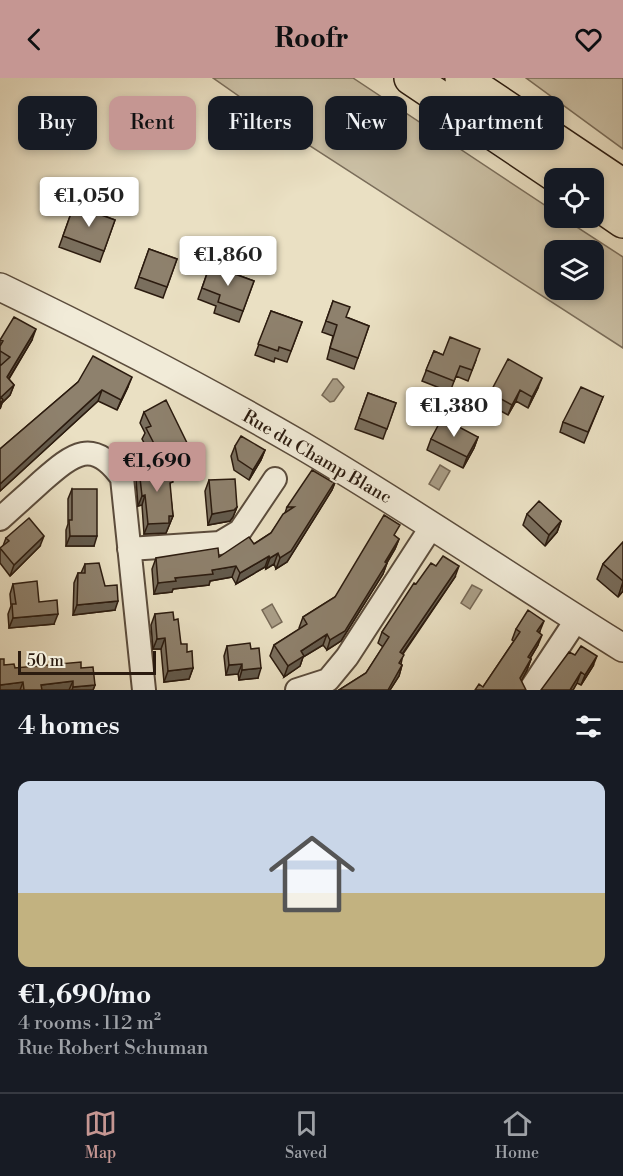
<!DOCTYPE html>
<meta charset="utf-8">
<style>
body{margin:0;font-family:"Libre Bodoni",serif;background:#242831;color:#f1f3f6;height:100vh;display:flex;flex-direction:column;font-size:22px;white-space:nowrap}
*{box-sizing:border-box;margin:0}
p{font-size:20px;color:#9ea1a6}
.icon{flex:none;width:33px;height:33px;fill:none;stroke:currentColor;stroke-width:2;stroke-linecap:round;stroke-linejoin:round}
.map{position:relative;height:612px;overflow:hidden}
.side{display:flex;flex-direction:column;background:#171b24;flex:1}
.side>*{flex:none}
.top-card{position:absolute;left:18px;top:18px;width:588px;height:54px;display:flex;gap:12px}
.controls{position:absolute;left:544px;top:90px;display:grid;gap:12px}
.controls a{display:grid;place-items:center;width:60px;height:60px;border-radius:12px;background:#171b24;box-shadow:0 3px 9px #0003;font-size:30px}
.scale{position:absolute;left:18px;bottom:15px;width:138px;box-sizing:border-box;padding-left:6px;border:3px solid #2b1b0f;border-top:0;font-size:16px;line-height:21px;white-space:nowrap;color:#2b1b0f;-webkit-text-stroke:4px #f1ebd8;paint-order:stroke}
.price{position:absolute;translate:-50% -51px;padding:0 14px;border-radius:6px;background:#fff;color:#222;font-size:20px;line-height:39px;filter:drop-shadow(0 2px 3px #0008)}
.price::after{content:'';position:absolute;left:50%;top:36px;width:18px;height:14px;margin-left:-9px;background:inherit;clip-path:polygon(0 0,100% 0,50% 100%)}
.price.selected{background:#c59692;color:#111}
ul{padding:0;list-style:none}
li{display:grid;align-content:center;gap:12px;height:318px;padding:0 18px}
li span{display:grid;place-items:center;height:186px;border-radius:12px;color:#555}
li>.icon{margin-inline-start:auto}
span .icon{width:108px;height:108px;fill:#fffc;stroke-width:1}
li b{font-size:26px}
h2{display:flex;justify-content:space-between;align-items:center;height:72px;padding:0 18px;font-size:26px}
.pill{padding:0 21px;border-radius:12px;background:#171b24;box-shadow:0 3px 9px #0003;font-size:21px;line-height:54px}
.pill.selected{background:#c59692;color:#111}
header{display:flex;justify-content:space-between;align-items:center;height:78px;padding:0 18px;background:#c59692;color:#111;font-size:27px;font-weight:700}
.dock{display:flex;justify-content:space-around;align-items:center;height:84px;border-top:2px solid #363941;background:#171b24;font-size:16px;color:#9ea1a6}
.dock a{display:grid;justify-items:center;gap:3px}
.dock .selected{color:#c59692}
.map>svg:first-child{display:block}
.green{fill:#cabfa4;stroke:#7a6d5a;stroke-width:1.5;fill-rule:evenodd}
.water{fill:#a99d86;stroke:#776956;stroke-width:1.5}
.lines{fill:none;stroke-linecap:round;stroke-linejoin:round}
.minor-casing{stroke:#5b4c3c;stroke-width:26}
.tertiary-casing{stroke:#5b4c3c;stroke-width:30}
.trunk-casing{stroke:#2b1b0f;stroke-width:36}
.minor{stroke:#f1ebd8;stroke-width:22}
.tertiary{stroke:#f1ebd8;stroke-width:27}
.trunk{stroke:#eae0c3;stroke-width:33}
.wall{fill:#7a6f5e;stroke:#2b1b0f;stroke-width:1.5}
.shaded-wall{fill:#635a4c;stroke:#2b1b0f;stroke-width:1.5}
.building{fill:#8e816d;stroke:#2b1b0f;stroke-width:1.5}
.labels{text-anchor:middle;dominant-baseline:central;stroke-width:4.5;stroke-linejoin:round;paint-order:stroke}
.street-label{font-size:18px;fill:#2b1b0f;stroke:#f1ebd8}
</style>
<header><svg class="icon" aria-label="back" viewBox="0 0 24 24"><path d="M15 5l-7 7 7 7"/></svg>Roofr<svg class="icon" aria-label="heart" viewBox="0 0 24 24"><path d="M12 20l-8-8c-3-5 5-10 8-4 3-6 11-1 8 4z"/></svg></header>
<div class="map">
<svg width="623" height="612" viewBox="0 0 623 612">
<rect width="100%" height="100%" fill="#eae0c3"/>
<filter id="stains"><feTurbulence type="fractalNoise" baseFrequency=".00333" numOctaves="4"/><feColorMatrix values="0 0 0 0 .2 0 0 0 0 .09 0 0 0 0 .02 0 0 0 .5 -.17"/></filter>
<radialGradient id="worn" r=".72"><stop offset=".6" stop-color="#630" stop-opacity="0"/><stop offset="1" stop-color="#630" stop-opacity=".3"/></radialGradient>
<path class="green" d="M213,0H353L555,134V140H563L623,179V270L310,68ZM594,172V212H555V172Z
M526,0H623V71Z"/>
<path class="water" d="M333,301H337L344,309L334,323L330,324L322,317Z
M440,387L450,393L439,412L429,406Z
M472,507L482,512L470,531L461,525Z
M272,526L282,544L272,550L262,532Z"/>
<g class="lines">
<defs>
<path id="minor" d="M0,441C14,428 28,416 42,403C73,376 93,359 122,400L144,612
M129,471L220,465L240,453L275,401
M297,612L328,602L347,579L432,448
M530,612L577,541"/>
<path id="tertiary" d="M0,209C102,258 203,310 301,367C410,431 515,503 623,570"/>
<path id="trunk" d="M411,0L560,100
M462,0L623,108
M594,123L623,143"/>
</defs>
<use href="#minor" class="minor-casing"/>
<use href="#tertiary" class="tertiary-casing"/>
<use href="#trunk" class="trunk-casing"/>
<use href="#minor" class="minor"/>
<use href="#tertiary" class="tertiary"/>
<use href="#trunk" class="trunk"/>
</g>
<path class="wall" d="M74,127L115,142L100,184L59,169Z
M149,171L177,181L163,220L135,210Z
M210,187L254,203L239,244L214,235L216,228L198,221Z
M333,223L346,239L369,248L354,291L327,281L333,258L322,254Z
M271,233L302,244L287,284L275,280L274,284L255,277Z
M0,262H32L9,301L14,307L10,317L2,325L0,331V288L1,287L0,286Z
M434,273L443,277L476,282L468,303L456,298L450,314L422,303Z
M78,304L128,309L117,332L98,323L0,413V371Z
M538,310L528,330L516,323L508,337L486,325L490,315Z
M368,315L396,325L383,361L355,351Z
M603,319L584,365L560,354L563,344Z
M144,334L186,380L170,388V412L173,438L166,455L144,456L142,427L138,428L136,401L139,391L157,389L142,361L145,355L140,345Z
M478,359L474,370L463,390L427,372L431,361Z
M235,368L265,372L261,382L249,402L234,392L231,378Z
M209,402L237,429L233,439L230,443L208,447L205,413Z
M336,402L332,412L287,484L276,491L274,486L266,491L265,489L236,506L232,499L210,503L209,507L173,511L172,514L154,516L152,491L156,480L219,479L254,466L271,455L285,435L287,429Z
M72,411L94,468H66V452L68,446V421Z
M527,436L561,443L557,454L545,468L523,447Z
M395,458L399,461L395,471L387,485L383,496L341,563L327,572L323,567L303,579L300,588L284,599L270,578L274,567L300,551L299,550L303,539L335,519Z
M6,460L40,468L10,498L0,485V471L3,468Z
M623,464V513L618,519L597,501L603,486Z
M85,486L105,508L115,532L73,537L74,505L78,495H81Z
M455,499L403,576L401,586L402,587L399,598L390,612H339L366,595L383,569L378,565L382,554L416,506Z
M13,506L39,524L54,546L9,550L8,536L11,528L10,516Z
M155,536L174,542L181,566L187,574L193,590L189,601L164,604L161,571H153L151,547Z
M516,551L540,553L538,567L530,581H531L527,592L521,602L483,609L514,563L512,562Z
M227,568L251,571L258,600L239,602L238,596L226,597L224,578Z
M4,587L15,590H81L95,607L93,612H0Z
M593,588L581,607L577,605L573,612H541Z"/>
<path class="shaded-wall" d="M36,251L32,262L3,310L7,299Z
M132,299L128,309L117,332L121,322Z
M542,300L538,310L528,330L532,319Z
M14,307L10,317L2,325L0,331L1,319Z
M102,312L98,323L0,413V406Z
M520,312L516,323L508,337L512,327Z
M478,359L474,370L463,390L467,379Z
M189,369L186,380L159,393L163,383Z
M265,372L261,382L249,402L253,392Z
M336,402L332,412L287,484L276,491L280,480Z
M145,417L142,427L138,428L142,418Z
M237,429L233,439L230,443L208,447L212,436Z
M169,438H173L166,455L144,456L148,446Z
M561,443L557,454L545,468L549,457Z
M44,458L40,468L10,498L14,487Z
M70,458H97L94,468H66Z
M399,461L395,471L381,494L385,484Z
M278,475L274,486L266,491L270,480Z
M269,478L265,489L236,506L240,495Z
M387,485L383,496L341,563L327,572L330,562Z
M236,488L232,499L210,503L209,507L173,511L172,514L154,516L158,505L175,500L212,492Z
M459,488L455,499L396,585L400,574Z
M623,504V513L618,519Z
M118,523L115,532L73,537L77,527Z
M58,536L54,546L9,550L13,540Z
M544,543L540,553L533,564L537,553Z
M327,556L323,567L303,579L300,588L284,599L288,588L301,573Z
M542,557L538,567L524,590L528,579Z
M165,560L161,571H153L157,561Z
M597,578L593,588L581,607L585,597Z
M531,581L527,592L517,611L520,600Z
M242,586L238,596L226,597L229,587Z
M402,587L399,598L390,612H387Z
M193,590L189,601L164,604L168,593Z
M261,590L258,600L239,602L242,592Z
M581,594L577,605L573,612H570Z
M73,603L69,612H39L41,607Z
M23,604L20,612H0V607Z
M95,607L93,612H72L73,609Z"/>
<path class="building" d="M74,127L115,142L104,173L63,158Z
M149,171L177,181L167,209L139,199Z
M210,187L254,203L243,233L218,224L220,217L202,210Z
M333,223L350,229L346,239L369,248L358,280L330,270L337,247L326,243Z
M271,233L302,244L291,273L279,269L278,273L258,266Z
M14,239L36,251L7,299L14,307L1,319L3,322L0,325V288L10,279L0,273V268L3,263L0,262Z
M450,259L480,271L472,292L460,288L454,303L426,292L434,273L443,277Z
M93,278L132,299L121,322L102,312L0,406V371L78,304Z
M508,281L542,300L532,319L520,312L512,327L490,315Z
M581,309L603,319L588,354L563,344Z
M368,315L396,325L387,351L359,340Z
M166,322L189,369L163,383L146,350L151,348L144,334Z
M442,340L478,359L467,379L431,361Z
M241,358L265,372L253,392L238,382L235,368Z
M171,388L173,404L170,405L173,438H169V445L148,446L145,417L142,418L139,391Z
M312,392L332,404L336,402L291,473L280,480L278,475L270,480L269,478L240,495L236,488L212,492L213,496L175,500L176,503L158,505L156,480L218,470L219,479L249,459L254,466L271,455L283,436L294,429H287Z
M235,401L237,429L234,432L212,436L209,402Z
M72,411H97V458H70L69,442H72Z
M539,423L561,443L549,457L527,436Z
M384,437L400,447L394,457L399,461L385,484L387,485L345,553L330,562L327,556L301,573L304,578L288,588L274,567L307,546L303,539L335,519Z
M29,440L44,458L14,487L0,470L9,463L6,460Z
M623,464V503L603,486Z
M443,478L459,488L400,574L404,577L399,585L402,587L388,612H339L366,595L389,559L382,554L414,505L416,506L431,485L436,488Z
M99,485L105,508L117,507L118,523L77,527L78,495H85V486Z
M37,503L39,524L57,522L58,536L13,540L12,526H16L13,506Z
M528,532L544,543L537,553L542,557L528,579L531,581L520,600L526,612H475L479,606L483,609L520,554L516,551Z
M173,534L174,542L178,541L181,566H187V574L192,573L193,590L168,593L165,560L157,561L155,536Z
M250,565L251,571L259,570L261,590L242,592V586L229,587L227,568Z
M581,568L597,578L585,597L581,594L570,612H541L569,574L575,577Z
M0,581H4V587L14,586L15,590L81,584V590L93,589L95,607L73,609V603L41,607L42,612H24L23,604L0,607Z"/>
<g class="labels">
<g class="street-label">
<text transform="translate(317 379) rotate(30)">Rue du Champ Blanc</text>
</g>
</g>
<rect width="100%" height="100%" filter="url(#stains)"/>
<rect width="100%" height="100%" fill="url(#worn)"/>
</svg>
<div class="controls">
<a><svg class="icon" aria-label="locate" viewBox="0 0 24 24"><circle cx="12" cy="12" r="6"/><path d="M12 2v4M12 18v4M2 12h4M18 12h4"/></svg></a>
<a><svg class="icon" aria-label="layers" viewBox="0 0 24 24"><path d="M12 4l9 5-9 5-9-5zM3 14l9 5 9-5"/></svg></a>
</div>
<div class="scale">50 m</div>
<b class="price" style="left:89px;top:150px">€1,050</b>
<b class="price" style="left:228px;top:209px">€1,860</b>
<b class="price" style="left:454px;top:360px">€1,380</b>
<b class="price selected" style="left:157px;top:415px">€1,690</b>
<div class="top-card">
<a class="pill">Buy</a>
<a class="pill selected">Rent</a>
<a class="pill">Filters</a>
<a class="pill">New</a>
<a class="pill">Apartment</a>
</div>
</div>
<section class="side">
<h2>4 homes<svg class="icon" aria-label="filters" viewBox="0 0 24 24"><path d="M4 7h16M4 17h16"/><circle cx="9" cy="7" r="2"/><circle cx="15" cy="17" r="2"/></svg></h2>
<ul>
<li><span style="background:linear-gradient(#c9d6e8 60%,#c2b280 0)"><svg class="icon" aria-label="home" viewBox="0 0 24 24"><path d="M3 11l9-7 9 7M6 9v11h12V9"/></svg></span><div><b>€1,690/mo</b><p>4 rooms · 112 m²</p><p>Rue Robert Schuman</p></div></li>
</ul>
</section>
<nav class="dock">
<a class="selected"><svg class="icon" aria-label="map" viewBox="0 0 24 24"><path d="M3 6l6-2 6 2 6-2v14l-6 2-6-2-6 2zM9 4v14M15 6v14"/></svg>Map</a>
<a><svg class="icon" aria-label="saved" viewBox="0 0 24 24"><path d="M7 4h10v16l-5-4-5 4z"/></svg>Saved</a>
<a><svg class="icon" aria-label="home" viewBox="0 0 24 24"><path d="M3 11l9-7 9 7M6 9v11h12V9"/></svg>Home</a>
</nav>
